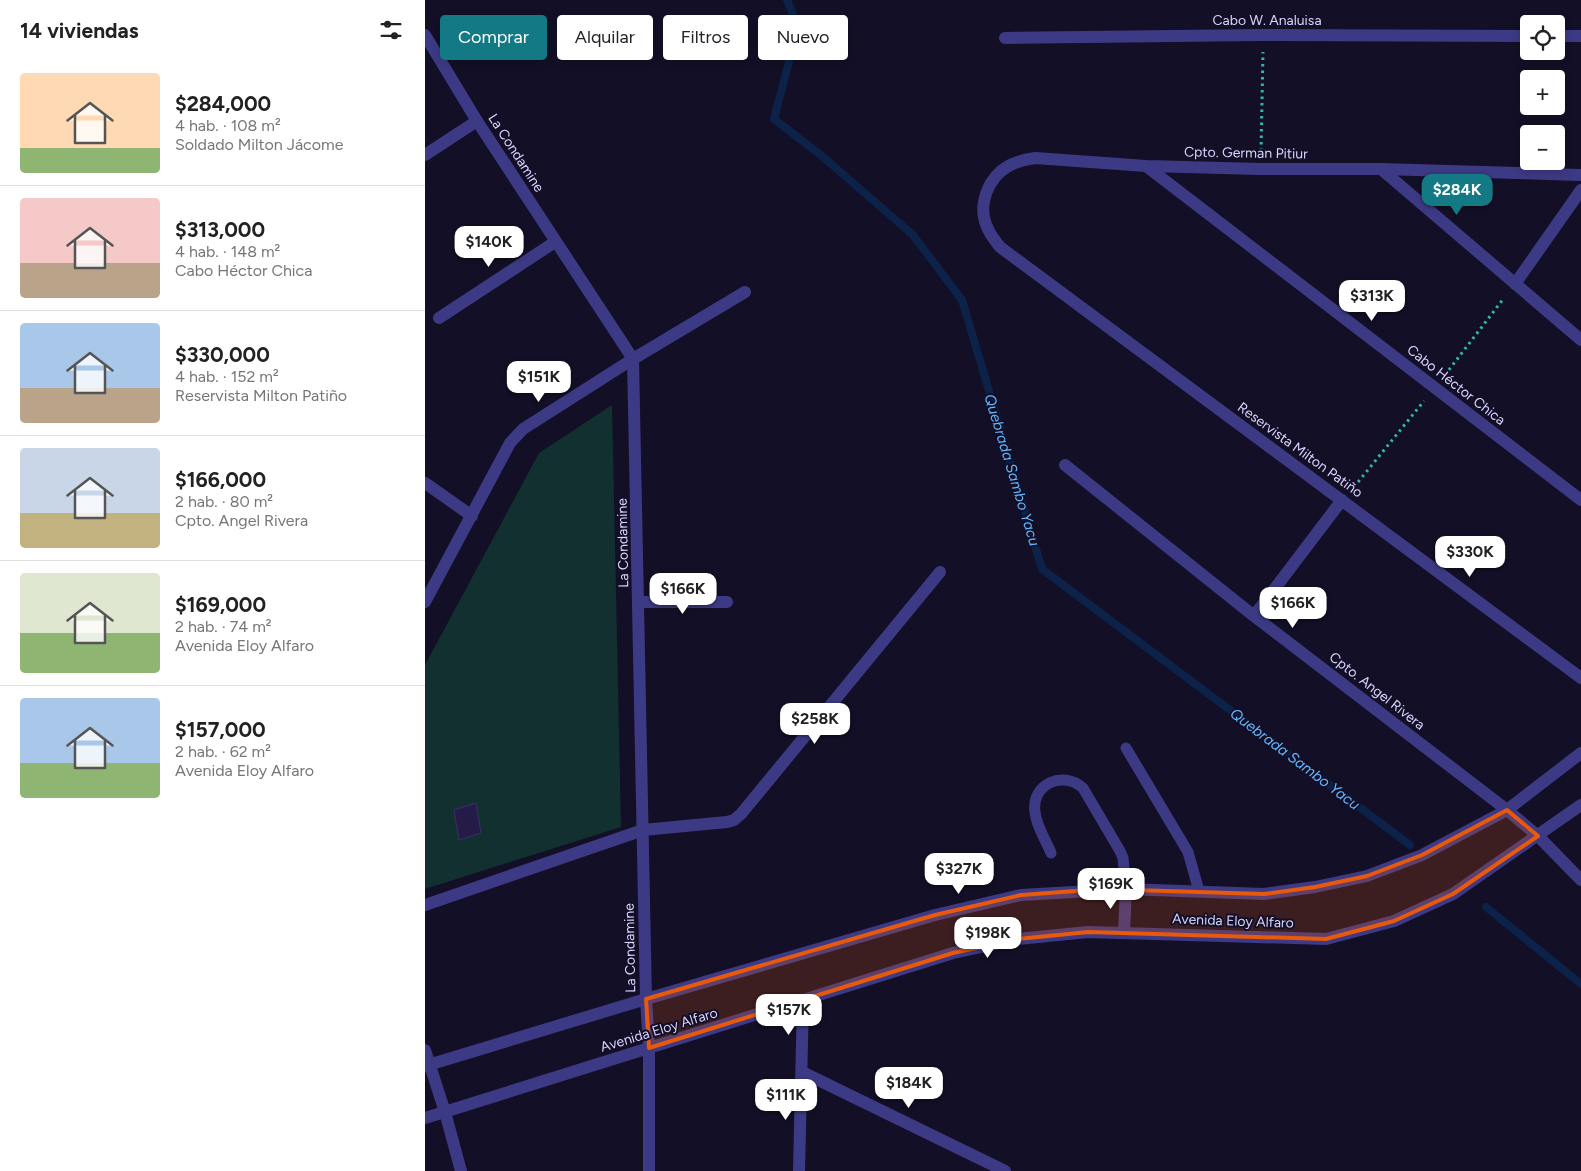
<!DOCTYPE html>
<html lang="es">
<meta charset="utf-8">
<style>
body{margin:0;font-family:Figtree,sans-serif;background:#f6f6f6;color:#222;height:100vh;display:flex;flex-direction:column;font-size:19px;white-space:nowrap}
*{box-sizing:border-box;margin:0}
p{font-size:16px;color:#767676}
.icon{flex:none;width:28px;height:28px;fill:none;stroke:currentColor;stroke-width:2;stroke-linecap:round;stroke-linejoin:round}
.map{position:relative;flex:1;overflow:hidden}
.sheet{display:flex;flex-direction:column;background:#fff;width:425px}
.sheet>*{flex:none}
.guide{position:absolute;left:15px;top:15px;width:475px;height:45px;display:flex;gap:10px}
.fabs{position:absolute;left:1095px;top:15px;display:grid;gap:10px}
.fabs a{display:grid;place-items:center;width:45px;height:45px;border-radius:5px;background:#fff;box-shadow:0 2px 8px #0003;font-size:25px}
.price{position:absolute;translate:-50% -42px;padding:0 11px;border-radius:10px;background:#fff;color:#222;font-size:16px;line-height:32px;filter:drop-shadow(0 1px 2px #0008)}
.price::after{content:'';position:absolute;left:50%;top:30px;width:15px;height:11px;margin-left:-8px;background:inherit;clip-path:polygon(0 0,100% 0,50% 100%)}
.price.selected{background:#137a85;color:#fff}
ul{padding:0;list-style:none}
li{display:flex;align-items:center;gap:15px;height:125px;padding:0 20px}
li+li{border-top:1px solid #e0e0e0}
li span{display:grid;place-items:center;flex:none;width:140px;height:100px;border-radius:5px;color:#555}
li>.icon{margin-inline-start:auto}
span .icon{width:60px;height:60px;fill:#fffc;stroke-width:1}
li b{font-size:21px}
h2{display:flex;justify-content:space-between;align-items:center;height:60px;padding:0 20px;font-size:21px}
.tag{padding:0 18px;border-radius:5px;background:#fff;box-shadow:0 2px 8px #0003;font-size:18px;line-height:45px}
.tag.selected{background:#137a85;color:#fff}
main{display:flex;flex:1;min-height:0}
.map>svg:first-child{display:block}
.green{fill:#12302f}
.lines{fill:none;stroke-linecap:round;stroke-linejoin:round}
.stream{stroke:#0c2248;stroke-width:8}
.building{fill:#241b47;stroke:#3b2d73}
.path{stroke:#2fb8b0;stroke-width:3;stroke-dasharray:2.5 4;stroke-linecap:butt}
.service{stroke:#3d3a85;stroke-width:11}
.minor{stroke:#3d3a85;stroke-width:12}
.tertiary{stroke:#3d3a85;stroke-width:12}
.marked{fill:#e8590c;fill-opacity:0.2;stroke:#e8590c;stroke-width:4;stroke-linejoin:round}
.labels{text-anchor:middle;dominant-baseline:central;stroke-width:4;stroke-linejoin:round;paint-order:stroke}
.street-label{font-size:14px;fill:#d9d4ff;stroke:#130f26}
.water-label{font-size:15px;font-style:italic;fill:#62b6ff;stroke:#130f26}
</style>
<main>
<section class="sheet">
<h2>14 viviendas<svg class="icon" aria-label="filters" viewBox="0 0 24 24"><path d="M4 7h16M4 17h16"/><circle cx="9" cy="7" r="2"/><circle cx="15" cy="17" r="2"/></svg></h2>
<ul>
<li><span style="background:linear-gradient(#ffd9b3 75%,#8fb573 0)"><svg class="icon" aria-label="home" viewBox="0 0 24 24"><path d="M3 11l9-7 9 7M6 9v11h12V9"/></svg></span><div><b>$284,000</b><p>4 hab. · 108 m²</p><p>Soldado Milton Jácome</p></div></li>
<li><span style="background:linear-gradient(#f6c9c9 65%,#b9a48a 0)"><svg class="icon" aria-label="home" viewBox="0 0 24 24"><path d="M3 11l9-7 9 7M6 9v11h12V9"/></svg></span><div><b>$313,000</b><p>4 hab. · 148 m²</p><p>Cabo Héctor Chica</p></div></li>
<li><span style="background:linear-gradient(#a9c7e8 65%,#b9a48a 0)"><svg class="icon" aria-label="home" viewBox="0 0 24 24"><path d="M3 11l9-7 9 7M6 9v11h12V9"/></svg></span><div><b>$330,000</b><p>4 hab. · 152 m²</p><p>Reservista Milton Patiño</p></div></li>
<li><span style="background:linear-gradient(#c9d6e8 65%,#c2b280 0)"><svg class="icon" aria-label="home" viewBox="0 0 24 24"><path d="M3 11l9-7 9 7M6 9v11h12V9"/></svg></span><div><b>$166,000</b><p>2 hab. · 80 m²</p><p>Cpto. Angel Rivera</p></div></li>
<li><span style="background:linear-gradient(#dfe7d0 60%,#8fb573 0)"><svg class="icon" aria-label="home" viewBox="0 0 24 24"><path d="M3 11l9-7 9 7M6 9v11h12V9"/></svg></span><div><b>$169,000</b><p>2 hab. · 74 m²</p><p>Avenida Eloy Alfaro</p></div></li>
<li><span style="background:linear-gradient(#a9c7e8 65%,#8fb573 0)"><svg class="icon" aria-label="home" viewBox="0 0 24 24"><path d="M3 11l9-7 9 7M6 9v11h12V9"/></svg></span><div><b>$157,000</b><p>2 hab. · 62 m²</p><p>Avenida Eloy Alfaro</p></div></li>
</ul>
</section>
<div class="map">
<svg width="1156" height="1171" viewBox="0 0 1156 1171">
<rect width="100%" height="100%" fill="#130f26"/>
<path class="green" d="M187,405L196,827L0,889V665L114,453Z"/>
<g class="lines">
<path class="stream" d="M362,0L373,27L349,119L397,156L488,235L537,300L617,569L985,845
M1061,907L1156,984"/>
</g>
<path class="building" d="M51,803L56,833L34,840L29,810Z"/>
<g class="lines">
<path class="path" d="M836,151L838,52
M1020,375L1079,298
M929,487L999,401"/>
<path class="service" d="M701,748L763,852L774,891
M626,853C621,840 611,826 610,812C606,784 638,770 658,788L695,851L698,858L701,889"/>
<path class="minor" d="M1131,36H1156
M580,38L838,35L1104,36
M0,155L52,121
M721,166L1156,500
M956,169L1156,340
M1156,175L956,169H836L721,166L610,158C588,161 571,169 562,191C559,199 557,208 559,217C561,229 568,238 575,247L1156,678
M1090,284L1156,190
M14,318L130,242
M640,465L829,616L1082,810L1113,836L1156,880
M0,483L47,516
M0,602L85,443L98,429L208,359L320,292
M214,602H302
M829,616L917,500
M0,905L218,830L302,822L309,820L316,814L515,572
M699,933L701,889
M0,1050L20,1112L36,1171
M377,1072L580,1171
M374,1171L378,1000"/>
<path class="tertiary" d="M0,35L52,121L208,359L221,999L224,1048V1171
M0,1066L221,999L510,915L596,895L701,889L839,894L890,887L942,876L997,855L1082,810L1156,753
M0,1118L528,953L593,939L663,932L901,939L969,921L1028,894L1156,805"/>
</g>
<path class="marked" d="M1082,810L1113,836L1028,894L969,921L901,939L663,932L593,939L528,953L224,1048L221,999L510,915L596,895L677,889L839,894L890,887L942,876L997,855Z"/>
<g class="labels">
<g class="street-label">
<text x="842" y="20">Cabo W. Analuisa</text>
<text transform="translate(91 153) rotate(57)">La Condamine</text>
<text transform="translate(821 153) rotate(1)">Cpto. German Pitiur</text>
<text transform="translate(1031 385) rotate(38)">Cabo Héctor Chica</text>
<text transform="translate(875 450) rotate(36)">Reservista Milton Patiño</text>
<text transform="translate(198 543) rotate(-91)">La Condamine</text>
<text transform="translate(952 691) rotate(38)">Cpto. Angel Rivera</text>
<text transform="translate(808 921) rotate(2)">Avenida Eloy Alfaro</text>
<text transform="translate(205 948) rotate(-91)">La Condamine</text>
<text transform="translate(234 1030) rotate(-17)">Avenida Eloy Alfaro</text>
</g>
<g class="water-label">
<text transform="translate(587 470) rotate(73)">Quebrada Sambo Yacu</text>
<text transform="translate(870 759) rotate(37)">Quebrada Sambo Yacu</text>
</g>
</g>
</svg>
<div class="fabs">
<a><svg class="icon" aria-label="locate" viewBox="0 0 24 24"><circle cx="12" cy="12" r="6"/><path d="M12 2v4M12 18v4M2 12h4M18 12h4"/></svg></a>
<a>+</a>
<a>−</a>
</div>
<b class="price selected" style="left:1032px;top:216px">$284K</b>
<b class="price" style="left:64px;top:268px">$140K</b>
<b class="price" style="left:947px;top:322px">$313K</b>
<b class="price" style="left:114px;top:403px">$151K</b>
<b class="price" style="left:1045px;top:578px">$330K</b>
<b class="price" style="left:258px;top:615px">$166K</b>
<b class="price" style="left:868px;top:629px">$166K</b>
<b class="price" style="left:390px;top:745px">$258K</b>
<b class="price" style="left:534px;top:895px">$327K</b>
<b class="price" style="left:686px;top:910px">$169K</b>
<b class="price" style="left:563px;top:959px">$198K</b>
<b class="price" style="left:364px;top:1036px">$157K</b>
<b class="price" style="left:484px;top:1109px">$184K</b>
<b class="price" style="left:361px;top:1121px">$111K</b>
<div class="guide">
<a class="tag selected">Comprar</a>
<a class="tag">Alquilar</a>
<a class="tag">Filtros</a>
<a class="tag">Nuevo</a>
</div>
</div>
</main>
